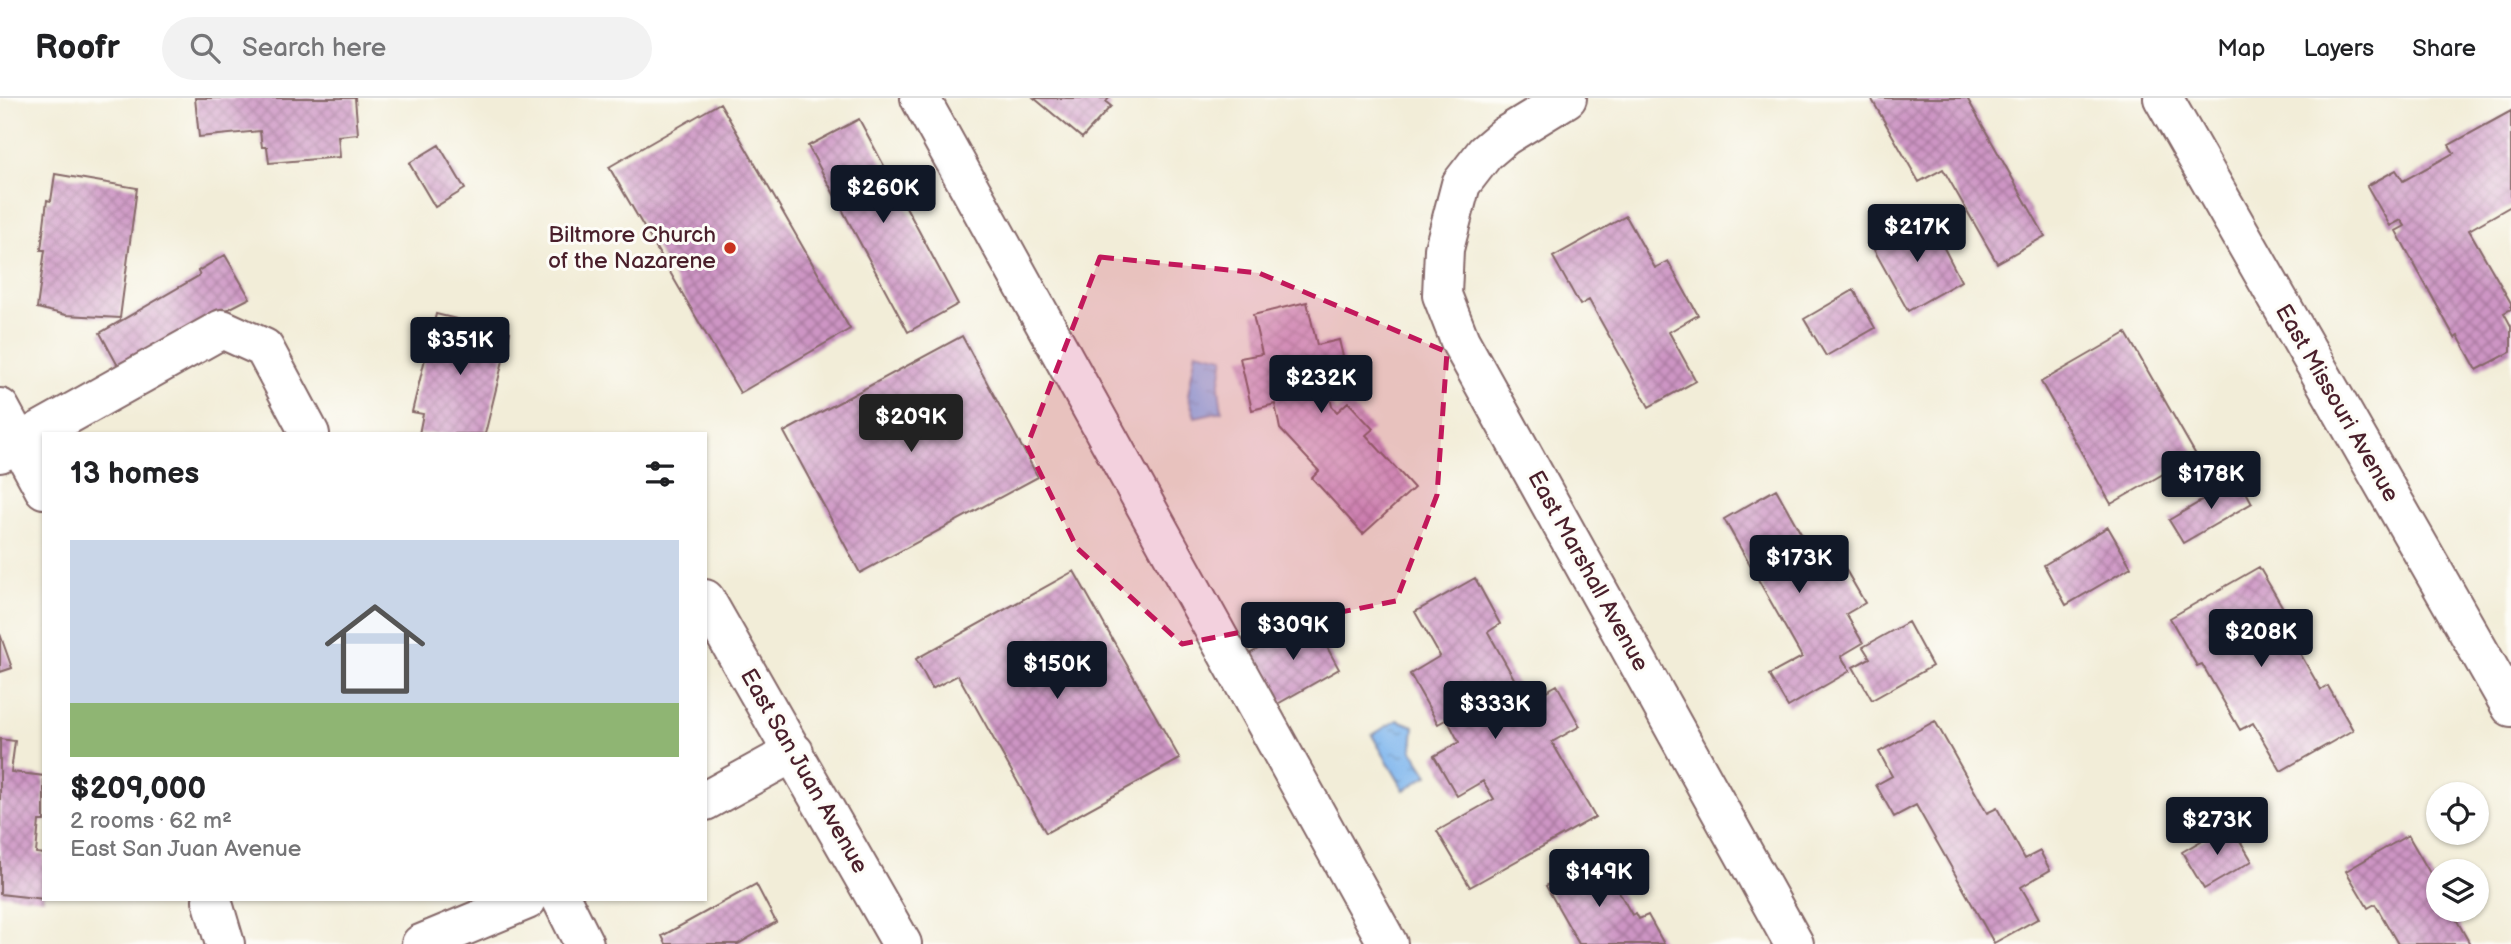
<!DOCTYPE html>
<meta charset="utf-8">
<style>
body{margin:0;font-family:"Balsamiq Sans",sans-serif;background:#f2f2f2;color:#202124;height:100vh;display:flex;flex-direction:column;font-size:26px;white-space:nowrap}
*{box-sizing:border-box;margin:0}
p{font-size:23px;color:#757577}
.icon{flex:none;width:38px;height:38px;fill:none;stroke:currentColor;stroke-width:2;stroke-linecap:round;stroke-linejoin:round}
.map{position:relative;flex:1;overflow:hidden}
.sheet{position:absolute;left:42px;top:334px;width:665px;height:469px;display:flex;flex-direction:column;background:#fff;border-radius:0px;box-shadow:0 2px 5px #0004}
.sheet>*{flex:none}
.fabs{position:absolute;left:2426px;top:684px;display:grid;gap:14px}
.fabs a{display:grid;place-items:center;width:63px;height:63px;border-radius:50%;background:#fff;box-shadow:0 2px 5px #0004;font-size:35px}
.price{position:absolute;translate:-50% -60px;padding:0 16px;border-radius:7px;background:#111827;color:#fff;font-size:23px;line-height:46px;filter:drop-shadow(0 2px 4px #0008)}
.price::after{content:'';position:absolute;left:50%;top:42px;width:21px;height:16px;margin-left:-10px;background:inherit;clip-path:polygon(0 0,100% 0,50% 100%)}
.price.on{background:#222;color:#fff}
ul{padding:0;list-style:none}
li{display:grid;align-content:center;gap:14px;height:371px;padding:0 28px}
li+li{border-top:2px solid #e0e0e0}
li span{display:grid;place-items:center;height:217px;border-radius:0px;color:#555}
li>.icon{margin-inline-start:auto}
span .icon{width:126px;height:126px;fill:#fffc;stroke-width:1}
li b{font-size:30px}
h2{display:flex;justify-content:space-between;align-items:center;height:84px;padding:0 28px;font-size:30px}
header{display:flex;align-items:center;gap:42px;box-sizing:border-box;height:98px;padding:0 35px;background:#fff;border-bottom:2px solid #e0e0e0}
header strong{font-size:33px}
nav{display:flex;gap:38px;margin-inline-start:auto;font-size:24px}
.search{width:490px;height:63px;background:#f2f2f2;display:flex;align-items:center;gap:18px;box-sizing:border-box;padding:0 24px;border-radius:38px;color:#757577;font-size:26px}
.map>svg:first-child{display:block}
.water{fill:url(#water-ripples);stroke:#646a8c;stroke-width:2}
.building{fill:url(#building-cross-hatch)}
.lines{fill:none;stroke-linecap:round;stroke-linejoin:round}
.minor-casing{stroke:#856768;stroke-width:42}
.minor{stroke:#fff;stroke-width:38}
.marked{fill:#c2185b;fill-opacity:0.2;stroke:#c2185b;stroke-width:5;stroke-dasharray:14 9;stroke-linejoin:round}
.poi-dot{fill:#c8321e;stroke:#fdfcf7;stroke-width:2.5}
.labels{text-anchor:middle;dominant-baseline:central;stroke-width:6;stroke-linejoin:round;paint-order:stroke}
.poi-label{font-size:23px;fill:#4a1f2b;stroke:#fdfcf7;text-anchor:end}
.street-label{font-size:23px;fill:#4a1f2b;stroke:#fdfcf7}
</style>
<header>
<strong>Roofr</strong>
<div class="search"><svg class="icon" aria-label="search" viewBox="0 0 24 24"><circle cx="10" cy="10" r="6"/><path d="M15 15l6 6"/></svg>Search here</div>
<nav><a>Map</a><a>Layers</a><a>Share</a></nav>
</header>
<div class="map">
<svg width="2511" height="846" viewBox="0 0 2511 846">
<defs>
<pattern id="water-ripples" width="26" height="14" patternUnits="userSpaceOnUse" patternTransform="scale(1.75)"><rect width="26" height="14" fill="#7eb5ed"/><path d="M2 4q2-2 4 0t4 0M15 11q2-2 4 0t4 0" fill="none" stroke="#6993c0"/></pattern>
<pattern id="building-cross-hatch" width="8" height="8" patternUnits="userSpaceOnUse" patternTransform="scale(1.75)"><rect width="8" height="8" fill="#cd95c4"/><path d="M0 0l8 8M0 8l8-8" fill="none" stroke="#a8799f"/></pattern>
</defs>
<rect width="100%" height="100%" fill="#fdfcf7"/>
<filter id="ink" filterUnits="userSpaceOnUse"><feTurbulence type="fractalNoise" baseFrequency=".0143" numOctaves="2"/><feDisplacementMap in="SourceGraphic" scale="14" xChannelSelector="R" yChannelSelector="G"/><feConvolveMatrix kernelMatrix="1 2 1 2 8 2 1 2 1" color-interpolation-filters="sRGB"/></filter>
<filter id="wash" filterUnits="userSpaceOnUse"><feTurbulence type="fractalNoise" baseFrequency=".00686" numOctaves="4" result="noise"/><feDisplacementMap in="SourceGraphic" scale="28" xChannelSelector="R" yChannelSelector="G"/><feGaussianBlur stdDeviation="1.57" result="paint"/><feColorMatrix in="noise" values="0 0 0 0 0 0 0 0 0 0 0 0 0 0 0 0 0 1.4 0 .05"/><feComposite in="paint" operator="in"/></filter>
<g filter="url(#wash)">
<rect width="100%" height="100%" fill="#f2edd8"/>
<path class="water" d="M1196,253L1224,259L1219,290L1222,313L1195,319L1188,297Z
M1397,622L1414,628L1412,652L1428,677L1404,692L1372,637Z"/>
<g id="blocks">
<path class="building" d="M195,0H355L358,36L338,38L340,59L269,65L267,49H262L260,33L199,39Z
M1034,0H1109L1106,4L1111,8L1082,40Z
M1871,0H1967L2045,138L1997,165L1943,71L1919,84Z
M720,5L850,231L740,295L609,69Z
M2511,13V108L2469,132L2511,205V211L2504,215L2511,228V254L2477,272L2458,238L2455,240L2396,133L2405,128L2401,122L2390,128L2367,88L2396,72L2403,83L2454,55L2449,47Z
M859,21L958,206L908,234L808,48Z
M439,47L465,91L435,109L409,65Z
M55,76L137,90L120,220L66,217L37,210L45,152H41L47,102L51,103Z
M1626,118L1655,170L1668,163L1698,217L1669,234L1696,283L1649,309L1589,202L1580,207L1553,159Z
M1928,119L1961,183L1908,213L1873,150Z
M225,157L250,200L118,268L100,235L200,177L198,173Z
M1854,192L1875,230L1826,258L1804,221Z
M1307,204L1317,247L1339,242L1347,275L1325,280L1332,308L1337,314L1348,304L1373,331L1366,337L1414,390L1363,436L1312,380L1319,373L1280,331L1275,306L1252,312L1240,260L1262,256L1253,217Z
M436,216L510,234L485,336H419L423,316L412,314Z
M2126,235L2196,357L2111,406L2041,284Z
M962,238L1038,379L860,475L784,334Z
M2239,381L2252,405L2183,445L2169,422Z
M1776,391L1818,466L1836,455L1865,505L1846,516L1863,545L1841,558L1850,573L1788,609L1769,577L1802,559L1724,421Z
M2108,429L2131,469L2066,507L2044,467Z
M2259,469L2296,532L2289,536L2321,592L2328,588L2353,632L2281,673L2253,625L2240,632L2202,566L2197,568L2170,520Z
M1074,473L1180,661L1046,735L958,577L932,591L916,561Z
M1475,480L1500,526L1488,534L1527,604L1557,587L1580,628L1552,644L1595,719L1470,789L1437,733L1494,701L1483,683L1457,698L1434,658L1459,644L1447,621L1438,626L1410,576L1440,558L1415,514Z
M1311,520L1339,571L1274,608L1246,558Z
M1908,524L1932,568L1872,602L1853,569L1870,560L1863,549Z
M0,536L12,570L0,574Z
M1935,623L1987,715L1997,710L2025,761L2040,753L2050,772L2021,789L2039,820L1994,845L1916,707L1894,719L1876,687L1892,678L1879,654Z
M0,641L15,643L11,674L44,678V723H39L36,755L44,756V801L0,796Z
M2230,726L2252,763L2204,791L2182,754Z
M2408,737L2438,789V812H2451L2470,846H2398L2375,806L2368,810L2346,773Z
M1599,758L1632,817L1636,815L1639,821L1648,817L1664,846H1579L1546,788Z
M756,786L776,824L738,846H666L662,838Z"/>
</g>
</g>
<g filter="url(#ink)">
<use href="#blocks" fill-opacity="0" stroke="#856768" stroke-width="2"/>
<g class="lines">
<defs>
<path id="minor" d="M920,0L1388,846
M1567,0L1505,38L1485,55L1461,86L1444,151L1442,197L1460,243L1794,846
M2163,0L2511,609
M0,310L44,391
M0,355L222,231L264,250L310,336
M705,501L902,846
M705,703L794,654
M212,802L225,846
M562,802L584,846
M421,846L527,802"/>
</defs>
<use href="#minor" class="minor-casing"/>
<use href="#minor" class="minor"/>
</g>
</g>
<path class="marked" d="M1100,159L1259,175L1447,254L1437,397L1396,503L1182,546L1077,450L1027,348Z"/>
<circle class="poi-dot" cx="730" cy="150" r="7"/>
<g class="labels">
<g class="poi-label">
<text x="716" y="137">Biltmore Church<tspan x="716" dy="26">of the Nazarene</tspan></text>
</g>
<g class="street-label">
<text transform="translate(2337 305) rotate(60)">East Missouri Avenue</text>
<text transform="translate(1588 473) rotate(61)">East Marshall Avenue</text>
<text transform="translate(804 673) rotate(60)">East San Juan Avenue</text>
</g>
</g>
</svg>
<div class="fabs">
<a><svg class="icon" aria-label="locate" viewBox="0 0 24 24"><circle cx="12" cy="12" r="6"/><path d="M12 2v4M12 18v4M2 12h4M18 12h4"/></svg></a>
<a><svg class="icon" aria-label="layers" viewBox="0 0 24 24"><path d="M12 4l9 5-9 5-9-5zM3 14l9 5 9-5"/></svg></a>
</div>
<b class="price" style="left:883px;top:127px">$260K</b>
<b class="price" style="left:1917px;top:166px">$217K</b>
<b class="price" style="left:460px;top:279px">$351K</b>
<b class="price" style="left:1321px;top:317px">$232K</b>
<b class="price on" style="left:911px;top:356px">$209K</b>
<b class="price" style="left:2211px;top:413px">$178K</b>
<b class="price" style="left:1799px;top:497px">$173K</b>
<b class="price" style="left:1293px;top:564px">$309K</b>
<b class="price" style="left:2261px;top:571px">$208K</b>
<b class="price" style="left:1057px;top:603px">$150K</b>
<b class="price" style="left:1495px;top:643px">$333K</b>
<b class="price" style="left:2217px;top:759px">$273K</b>
<b class="price" style="left:1599px;top:811px">$149K</b>
<section class="sheet">
<h2>13 homes<svg class="icon" aria-label="filters" viewBox="0 0 24 24"><path d="M4 7h16M4 17h16"/><circle cx="9" cy="7" r="2"/><circle cx="15" cy="17" r="2"/></svg></h2>
<ul>
<li><span style="background:linear-gradient(#c9d6e8 75%,#8fb573 0)"><svg class="icon" aria-label="home" viewBox="0 0 24 24"><path d="M3 11l9-7 9 7M6 9v11h12V9"/></svg></span><div><b>$209,000</b><p>2 rooms · 62 m²</p><p>East San Juan Avenue</p></div></li>
</ul>
</section>
</div>
